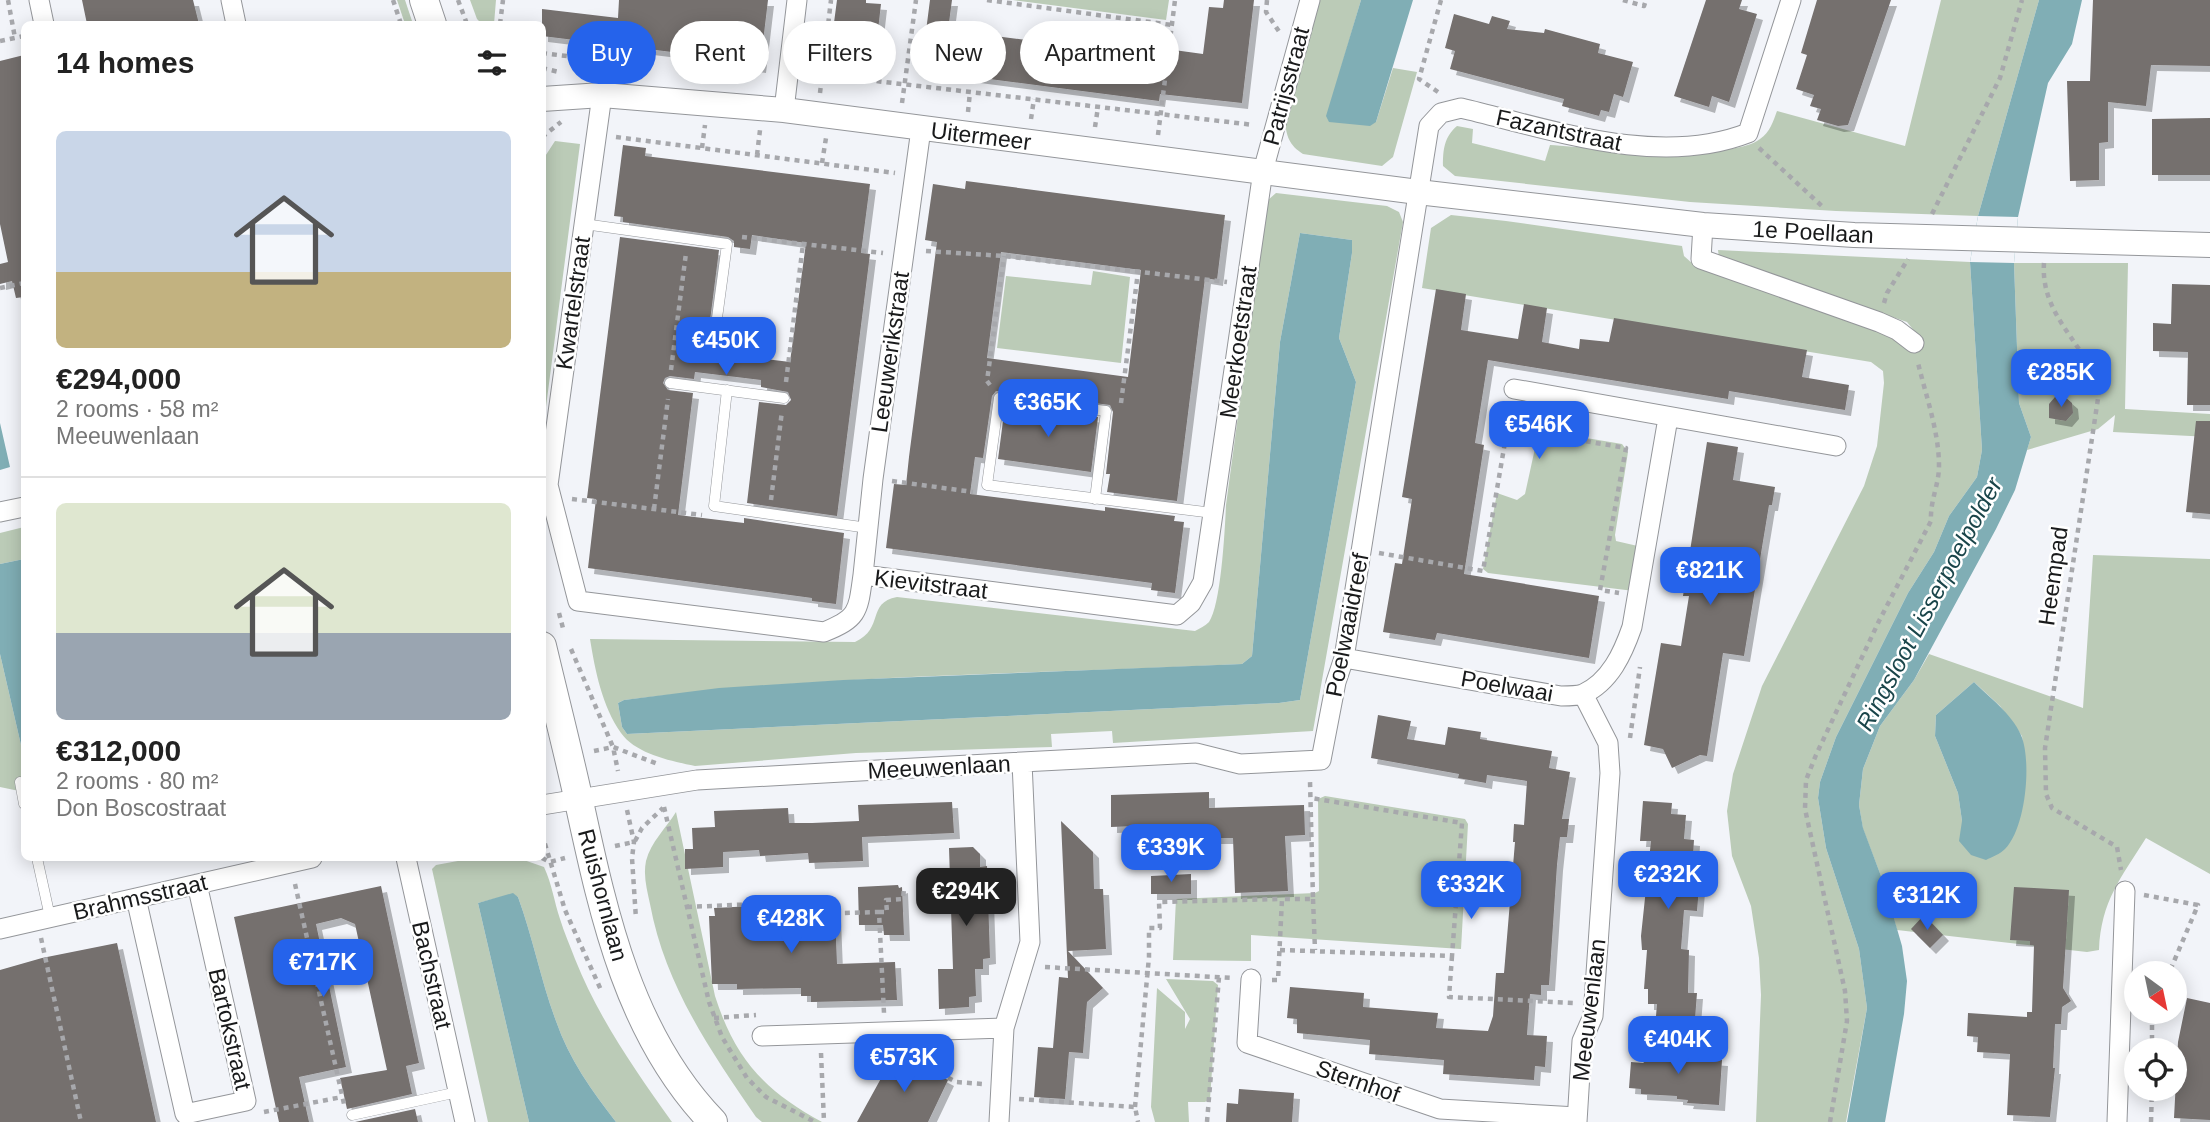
<!DOCTYPE html>
<meta charset="utf-8">
<style>
body{margin:0;font-family:Helvetica,sans-serif;background:#f2f2f2;color:#222;height:100vh;display:flex;flex-direction:column;font-size:26px;white-space:nowrap}
*{box-sizing:border-box;margin:0}
p{font-size:23px;color:#767676}
.icon{flex:none;width:38px;height:38px;fill:none;stroke:currentColor;stroke-width:2;stroke-linecap:round;stroke-linejoin:round}
.map{position:relative;flex:1;overflow:hidden}
.details{position:absolute;left:21px;top:21px;width:525px;height:840px;display:flex;flex-direction:column;background:#fff;border-radius:10px;box-shadow:0 4px 18px #0003}
.details>*{flex:none}
.guide{position:absolute;left:567px;top:21px;width:665px;height:63px;display:flex;gap:14px}
.needle{width:46px;rotate:147deg}
.controls{position:absolute;left:2124px;top:961px;display:grid;gap:14px}
.controls a{display:grid;place-items:center;width:63px;height:63px;border-radius:50%;background:#fff;box-shadow:0 4px 18px #0003;font-size:35px}
.price{position:absolute;translate:-50% -60px;padding:0 16px;border-radius:14px;background:#2563eb;color:#fff;font-size:23px;line-height:46px;filter:drop-shadow(0 2px 4px #0008)}
.price::after{content:'';position:absolute;left:50%;top:42px;width:21px;height:16px;margin-left:-10px;background:inherit;clip-path:polygon(0 0,100% 0,50% 100%)}
.price.selected{background:#222;color:#fff}
ul{padding:0;list-style:none}
li{display:grid;align-content:center;gap:14px;height:371px;padding:0 35px}
li+li{border-top:2px solid #e0e0e0}
li span{display:grid;place-items:center;height:217px;border-radius:10px;color:#555}
li>.icon{margin-inline-start:auto}
span .icon{width:126px;height:126px;fill:#fffc;stroke-width:1}
li b{font-size:30px}
h2{display:flex;justify-content:space-between;align-items:center;height:84px;padding:0 35px;font-size:30px}
.tag{padding:0 24px;border-radius:32px;background:#fff;box-shadow:0 4px 18px #0003;font-size:24px;line-height:63px}
.tag.selected{background:#2563eb;color:#fff}
.map>svg:first-child{display:block}
.green{fill:#bbcbb7;fill-rule:evenodd}
.water{fill:#80aeb5}
.pier{fill:#f2f4f9}
.building{fill:#746f6e;fill-rule:evenodd;filter:url(#shadow)}
.lines{fill:none;stroke-linecap:round;stroke-linejoin:round}
.service-casing{stroke:#94969a;stroke-width:11}
.minor-casing{stroke:#94969a;stroke-width:21}
.tertiary-casing{stroke:#94969a;stroke-width:26}
.secondary-casing{stroke:#94969a;stroke-width:30}
.path{stroke:#a7a8ac;stroke-width:4.5;stroke-dasharray:5 5;stroke-linecap:butt}
.service{stroke:#fff;stroke-width:10}
.minor{stroke:#fff;stroke-width:19}
.tertiary{stroke:#fff;stroke-width:24}
.secondary{stroke:#fff;stroke-width:28}
.labels{text-anchor:middle;dominant-baseline:central;stroke-width:5;stroke-linejoin:round;paint-order:stroke}
.street-label{font-size:23px;fill:#191a1b;stroke:#fff}
.water-label{font-size:24px;font-style:italic;fill:#1a454a;stroke:#fff}
</style>
<div class="map">
<svg width="2210" height="1122" viewBox="0 0 2210 1122">
<defs>
<filter id="shadow"><feDropShadow dx="6" dy="6" stdDeviation="0" flood-color="#0004"/></filter>
</defs>
<rect width="100%" height="100%" fill="#f2f4f9"/>
<path class="green" d="M397,0H405L413,24H405Z
M470,0H496L494,24H482L477,19Z
M1013,0H1169L1166,20Z
M1319,0H1361L1327,116L1376,122L1393,68L1417,72L1393,157L1382,166L1303,154C1289,145 1286,136 1285,119Z
M1941,0H2039L1978,216L1836,211L1690,202L1455,176L1443,166C1443,150 1444,137 1457,126L1473,129L1472,143L1545,161L1550,145C1591,148 1731,162 1760,139C1770,132 1773,122 1777,111L1905,146Z
M555,141L580,144L543,430L542,161Z
M1276,193L1387,206L1399,212L1403,222L1313,731L1113,743L1112,731L1051,734L1052,747L856,753L695,766C671,761 636,754 621,733C602,706 595,670 590,639L855,642C885,628 866,603 897,597L1195,631C1200,628 1205,626 1209,622C1221,605 1225,529 1226,505L1267,201ZM1300,233L1352,240V253L1339,338L1356,382L1300,700L1279,703L627,734L622,727L618,703L624,700C829,674 1036,674 1242,664L1252,656L1280,342Z
M1451,215L1506,221L1682,246L1684,256L1693,264L1919,337L1907,322L1719,258L1718,250L1970,262L1982,450L1977,477L1949,516L1934,552L1908,593L1836,737L1820,782L1818,798L1826,848L1859,949L1867,1008L1846,1122H1756L1761,995L1759,958L1751,906L1732,856L1727,811L1733,774L1762,686L1864,486L1877,446L1884,383L1883,371L1871,362L1422,288L1431,228Z
M2014,263H2128L2125,409L2210,414V437L2113,432L2115,415L2098,429L2027,450L2031,437L2019,403Z
M1093,271L1130,277L1121,363L997,348L1006,276L1091,285Z
M1539,430L1622,444L1628,452L1615,535L1616,541L1642,547L1634,591L1488,573L1483,569L1497,493L1517,500L1525,494Z
M24,527V559L0,564V533Z
M2093,555L2210,559V874L2146,838C2121,878 2101,901 2099,950L2087,952L1897,930L1884,884L1863,829L1859,805L1863,769L1880,726L1914,680L1929,654L2083,708ZM1974,682L2000,706L2022,736L2026,774L1962,821L1958,793L1935,736L1936,715Z
M0,654L24,758V792L0,787Z
M1325,796L1465,819L1468,824L1461,949L1251,935V961L1173,960L1176,899L1315,893L1319,891L1318,799Z
M676,812L715,996C735,1059 765,1091 822,1122H762L756,1117C710,1050 665,985 650,904C647,890 643,876 646,861C651,842 666,828 676,812Z
M474,858H518L544,867C552,884 554,901 560,919C564,932 570,946 575,959C599,1019 635,1070 672,1122H616C592,1091 569,1059 556,1021C541,981 533,938 518,897L513,894L478,903L529,1122H488L432,869L436,865Z
M1166,979L1213,981L1218,985L1210,1099L1205,1102H1188L1189,1122H1155L1151,1107L1157,988L1185,1012V1029L1190,1019Z"/>
<path class="water" d="M1361,0H1413L1376,122L1370,126L1329,122L1326,116Z
M2039,0H2082L2072,44L2048,83L2018,217L2014,263L2019,403L2031,437L2015,490L1996,529L1914,680L1880,726L1863,769L1859,805L1863,828L1884,884L1902,946L1907,981L1904,1014L1885,1122H1847L1867,1008L1859,949L1826,848L1818,798L1820,782L1836,737L1908,593L1934,552L1949,516L1977,477L1982,450L1970,262L1978,216Z
M1300,233L1352,240V253L1339,338L1356,382L1300,700L1279,703L627,734L622,727L618,703L624,700L719,688L843,680L1242,664L1252,656L1280,342Z
M0,423L10,467L0,470Z
M24,559V758L0,654V564Z
M1974,682C1990,698 2011,713 2021,735C2032,761 2026,828 2005,849C2000,854 1992,857 1986,860L1971,855L1959,841L1962,821L1958,793L1935,736L1936,715Z
M513,893L518,897C533,938 541,981 556,1021C569,1059 592,1091 616,1122H529L478,903Z"/>
<path class="pier" d="M1978,216L2018,217L2014,263L1970,262Z"/>
<path class="building" d="M82,0H193L199,24H87Z
M619,0H768L760,67L737,64V60L542,36V9L618,18Z
M837,0H866V3L881,4L875,56L860,54L857,71L828,68Z
M930,0H952L948,30L1151,56L1152,47L1203,54L1209,7L1223,8L1224,0H1254L1242,103L1160,94L1159,101L921,70Z
M1706,0H1742L1739,9L1757,14L1729,102L1712,96L1709,107L1674,96Z
M1817,0H1891L1848,125L1838,126L1817,120L1821,109L1810,106L1814,95L1796,89L1807,55L1801,53Z
M2093,0H2210V66L2151,65L2146,106L2108,102V142L2099,143V180L2070,181L2067,81H2090Z
M1454,14L1489,24L1492,16L1510,21L1507,29L1544,33L1545,29L1600,44L1598,53L1633,62L1623,97L1614,94L1609,112L1601,110L1599,116L1562,106L1564,99L1450,69L1455,51L1445,48Z
M24,55V297L16,298L12,281L0,284V264L8,262L0,224V61Z
M2210,118V175H2152V119Z
M623,145L646,148L645,156L870,184L861,253L870,254L837,516L747,503L759,402L786,405L791,400L788,392L761,387V380L695,372L694,379L670,376L665,378L663,383L668,390L693,393L678,515L744,523V518L844,533L836,604L812,601V598L588,568L596,499L587,498L620,237L719,250L706,352L790,362L806,243L752,235L750,249L734,247V241L728,237L623,222V217L614,216Z
M966,181L1225,215L1217,280L1205,278L1177,501L1107,492L1110,474H1106L1113,412L1110,405L1000,391H996L992,396L983,458L975,457L970,494L1105,511V507L1175,516L1174,521L1184,522L1175,593L1151,590L1152,583L886,548L894,484L906,485L909,457L937,242L925,240L933,184L965,189ZM1001,252L1141,270L1128,377L987,358Z
M2172,284L2210,285V405H2187L2188,352L2153,351V323L2171,324Z
M1436,289L1466,294L1461,330L1518,339L1524,304L1547,308L1542,342L1579,349L1580,339L1609,342L1614,318L1807,350L1802,377L1849,385L1845,410L1729,391L1728,399L1488,360L1475,443L1484,445L1464,574L1599,596L1589,658L1437,633L1435,640L1383,632L1395,563L1402,564L1412,499L1402,497Z
M2055,397H2065L2072,403L2073,413L2066,421L2049,418V404Z
M1005,406L1098,417L1091,472L998,459Z
M2196,421H2210V514L2186,512Z
M1707,442L1738,447L1733,480L1775,487L1772,505H1769L1744,656L1723,653L1707,756L1700,755L1672,768L1663,749L1644,745L1661,643L1681,646L1689,596H1683Z
M1378,715L1411,721L1407,739L1445,745L1448,727L1481,732L1480,739L1552,751L1549,768L1570,772L1562,819H1569L1567,837H1560L1557,865L1549,985H1541V995L1530,994L1527,1035L1547,1036L1545,1067L1535,1066L1534,1080L1443,1074L1444,1060L1369,1054L1370,1040L1297,1033V1019L1287,1018L1290,987L1364,993L1363,1007L1438,1013L1436,1028L1488,1031L1493,1016L1496,973H1504L1515,842H1513L1514,824L1524,825L1527,781L1487,775L1486,783L1458,778L1459,774L1371,758Z
M1209,792V808L1304,805L1305,835L1285,836L1288,891L1235,893L1233,838H1208V833L1184,834V824L1111,827V795Z
M1643,801L1672,803L1671,814L1686,815L1684,839L1694,840L1691,886L1699,887L1697,911L1684,910L1681,949L1689,950L1688,993H1697L1695,1019L1656,1016L1657,1004H1648V989H1644L1647,950H1642L1641,936L1651,841H1640Z
M952,802L954,833L862,837L863,861L809,863L808,853L760,856L759,850L723,852V867L685,869V849H693L692,828L715,827L714,811L788,808L789,823H812L859,821L858,805Z
M1061,821L1093,852L1094,889H1103L1106,949L1068,951L1103,988L1087,1002L1083,1053L1069,1052L1065,1099L1034,1097L1038,1047L1053,1048L1059,977L1068,978Z
M973,847L980,854V867L987,866L990,958L983,959V969H975L976,996L969,997V1007L939,1009L938,969H953L949,848Z
M1191,874V894H1151V876Z
M898,885L899,888L902,887L904,935H884L883,925H859L858,887Z
M381,886L419,1063L406,1066L412,1094L347,1109L340,1078L387,1070L355,924L341,918L316,924L346,1067L299,1077L309,1122H279L234,917Z
M2014,887L2069,890L2063,988L2071,1001L2062,1007L2061,1024H2055L2053,1068H2055L2050,1117L2007,1115L2010,1054L1977,1052L1978,1037L1967,1036L1968,1013L2027,1017V1012H2032L2034,945H2030V941L2010,940Z
M772,905H820V916L835,915L837,964L895,962L897,1000L811,1002V996H801V988L737,989V984H712L709,916H715L714,908Z
M1924,915L1943,935L1930,948L1911,929Z
M117,943L156,1122H0V970L42,958Z
M2187,998L2210,1003V1120L2174,1118L2178,1042Z
M1679,1034L1677,1057L1722,1060L1719,1105L1687,1103L1688,1100L1677,1099V1096L1641,1094V1089L1629,1088L1631,1062L1643,1063Z
M895,1053L948,1080L928,1122H857Z
M1239,1089L1294,1093L1292,1122H1226L1227,1103L1238,1104Z
M415,1109L418,1122H355Z"/>
<g class="lines">
<defs>
<path id="service" d="M584,224L727,244L715,333
M670,383L784,398
M727,390L714,506L868,528
M1095,499L1106,411L999,398L987,485L1213,513
M20,782L24,804
M37,858L50,917
M352,1115L458,1092"/>
<path id="minor" d="M39,0L44,24
M231,0L236,24
M602,95L548,485L578,601L824,632C859,618 858,611 863,575L1177,615L1191,603L1203,582L1263,171L1310,0
M784,110L797,0
M1703,225L1701,259L1879,322L1897,330L1914,343
M1514,389L1836,446
M0,512L24,507
M863,575L873,479L921,129
M1344,658L1561,696C1567,696 1577,696 1583,694C1610,682 1623,653 1632,627L1668,418
M1022,762L1196,753L1240,764L1321,760L1336,682L1344,658L1429,126L1441,113L1461,108C1550,129 1658,168 1748,133L1791,0
M542,805L697,780L1022,762L1030,942L1004,1028L999,1122
M406,858L465,1122
M136,898L185,1114L246,1101L197,884
M0,929L312,858
M1251,979L1247,1043L1440,1109L1577,1117
M762,1036L1004,1028
M1577,1122L1582,1041L1593,1016L1610,773L1608,743L1583,694
M2117,1122L2125,891"/>
<path id="tertiary" d="M542,99L602,95L784,110L1418,192L1703,225L1854,235L2210,245"/>
<path id="secondary" d="M424,0L432,24
M542,646C554,697 567,747 578,797C603,912 628,1034 713,1122"/>
</defs>
<use href="#service" class="service-casing"/>
<use href="#minor" class="minor-casing"/>
<use href="#tertiary" class="tertiary-casing"/>
<use href="#secondary" class="secondary-casing"/>
<path class="path" d="M8,0L15,38
M393,0L401,24
M458,0L467,24
M987,0L1172,25
M1267,0L1266,12L1280,33
M1623,0L1644,6L1646,0
M500,24L503,0
M0,41L24,36
M542,53L606,61L604,73
M542,68L559,72
M807,73L1254,125
M1438,92L1419,79L1441,0
M820,93L831,0
M902,103L916,0
M968,112L970,92
M1031,119L1034,99
M1095,127L1098,107
M1158,135L1175,0
M542,137L561,122
M616,137L895,173
M702,148L705,125
M1759,148L1824,208
M757,155L760,130
M822,163L826,138
M1932,214L2000,78L2022,0
M742,237L883,253
M926,251L1004,256L1227,282
M2044,263C2040,318 2089,345 2099,392L2045,748L2046,794L2052,808L2117,847L2121,870
M0,288L24,283
M1884,303L1887,293L1908,259
M671,370L686,253
M786,382L803,244
M990,385L987,381L1004,256
M1121,403L1138,272
M1507,428L1626,448L1600,590L1619,593
M892,481L973,492
M572,499L702,515
M771,500L782,411
M654,509L668,399
M1379,553L1483,571L1511,407
M559,613L564,632
M571,649L613,747L618,771
M1630,738L1640,667
M594,751L613,747L658,764
M664,807L709,1002L722,1037L747,1078L766,1097L815,1122
M627,810L634,842L632,858L636,919
M542,834L565,910L601,990
M635,841L642,828L663,808
M615,846L634,842
M542,858L550,862L565,858
M295,884L344,1104
M2144,895L2198,905L2169,973
M1313,899L1315,950
M687,907L804,902V914L879,912L884,1013
M879,912H887L886,900L903,899L904,889
M41,938L81,1122
M1280,950L1452,956L1462,823L1311,798
M1452,956L1449,997L1575,1003
M1045,967L1232,978
M1272,980H1278L1282,899H1313L1310,781
M714,1018L756,1015
M2152,1050V1012
M821,1053L824,1122
M904,1054L956,1082L983,1084
M1019,1099L1135,1107L1138,1122
M1135,1107L1149,957V928H1160L1159,902L1282,899
M264,1112L342,1097
M1207,1122L1219,977
M1830,1122L1847,1021L1845,991L1805,809L1806,780L1816,755L1879,621L1931,521C1930,500 1939,485 1939,466C1939,432 1926,396 1918,363
M2151,1122L2152,1088"/>
<use href="#service" class="service"/>
<use href="#minor" class="minor"/>
<use href="#tertiary" class="tertiary"/>
<use href="#secondary" class="secondary"/>
</g>
<g class="labels">
<g class="street-label">
<text transform="translate(1286 86) rotate(-75)">Patrijsstraat</text>
<text transform="translate(1559 130) rotate(12)">Fazantstraat</text>
<text transform="translate(981 136) rotate(7)">Uitermeer</text>
<text transform="translate(1813 232) rotate(3)">1e Poellaan</text>
<text transform="translate(573 303) rotate(-82)">Kwartelstraat</text>
<text transform="translate(1238 342) rotate(-82)">Meerkoetstraat</text>
<text transform="translate(890 352) rotate(-82)">Leeuwerikstraat</text>
<text transform="translate(2053 576) rotate(-82)">Heempad</text>
<text transform="translate(931 584) rotate(7)">Kievitstraat</text>
<text transform="translate(1347 625) rotate(-79)">Poelwaaidreef</text>
<text transform="translate(1507 686) rotate(10)">Poelwaai</text>
<text transform="translate(939 767) rotate(-3)">Meeuwenlaan</text>
<text transform="translate(603 895) rotate(75)">Ruishornlaan</text>
<text transform="translate(140 897) rotate(-13)">Brahmsstraat</text>
<text transform="translate(432 975) rotate(77)">Bachstraat</text>
<text transform="translate(1589 1010) rotate(-83)">Meeuwenlaan</text>
<text transform="translate(230 1029) rotate(77)">Bartokstraat</text>
<text transform="translate(1358 1081) rotate(19)">Sternhof</text>
</g>
<g class="water-label">
<text transform="translate(1929 604) rotate(-62)">Ringsloot Lisserpoelpolder</text>
</g>
</g>
</svg>
<div class="controls">
<a><svg class="needle" viewBox="-14 -14 28 28"><path d="M0-13l5 13h-10z" fill="#e53935"/><path d="M0 13l5-13h-10z" fill="#767676"/></svg></a>
<a><svg class="icon" aria-label="locate" viewBox="0 0 24 24"><circle cx="12" cy="12" r="6"/><path d="M12 2v4M12 18v4M2 12h4M18 12h4"/></svg></a>
</div>
<b class="price" style="left:726px;top:377px">€450K</b>
<b class="price" style="left:2061px;top:409px">€285K</b>
<b class="price" style="left:1048px;top:439px">€365K</b>
<b class="price" style="left:1539px;top:461px">€546K</b>
<b class="price" style="left:1710px;top:607px">€821K</b>
<b class="price" style="left:1171px;top:884px">€339K</b>
<b class="price" style="left:1668px;top:911px">€232K</b>
<b class="price" style="left:1471px;top:921px">€332K</b>
<b class="price selected" style="left:966px;top:928px">€294K</b>
<b class="price" style="left:1927px;top:932px">€312K</b>
<b class="price" style="left:791px;top:955px">€428K</b>
<b class="price" style="left:323px;top:999px">€717K</b>
<b class="price" style="left:1678px;top:1076px">€404K</b>
<b class="price" style="left:904px;top:1094px">€573K</b>
<div class="guide">
<a class="tag selected">Buy</a>
<a class="tag">Rent</a>
<a class="tag">Filters</a>
<a class="tag">New</a>
<a class="tag">Apartment</a>
</div>
<section class="details">
<h2>14 homes<svg class="icon" aria-label="filters" viewBox="0 0 24 24"><path d="M4 7h16M4 17h16"/><circle cx="9" cy="7" r="2"/><circle cx="15" cy="17" r="2"/></svg></h2>
<ul>
<li><span style="background:linear-gradient(#c9d6e8 65%,#c2b280 0)"><svg class="icon" aria-label="home" viewBox="0 0 24 24"><path d="M3 11l9-7 9 7M6 9v11h12V9"/></svg></span><div><b>€294,000</b><p>2 rooms · 58 m²</p><p>Meeuwenlaan</p></div></li>
<li><span style="background:linear-gradient(#dfe7d0 60%,#9aa5b1 0)"><svg class="icon" aria-label="home" viewBox="0 0 24 24"><path d="M3 11l9-7 9 7M6 9v11h12V9"/></svg></span><div><b>€312,000</b><p>2 rooms · 80 m²</p><p>Don Boscostraat</p></div></li>
</ul>
</section>
</div>
